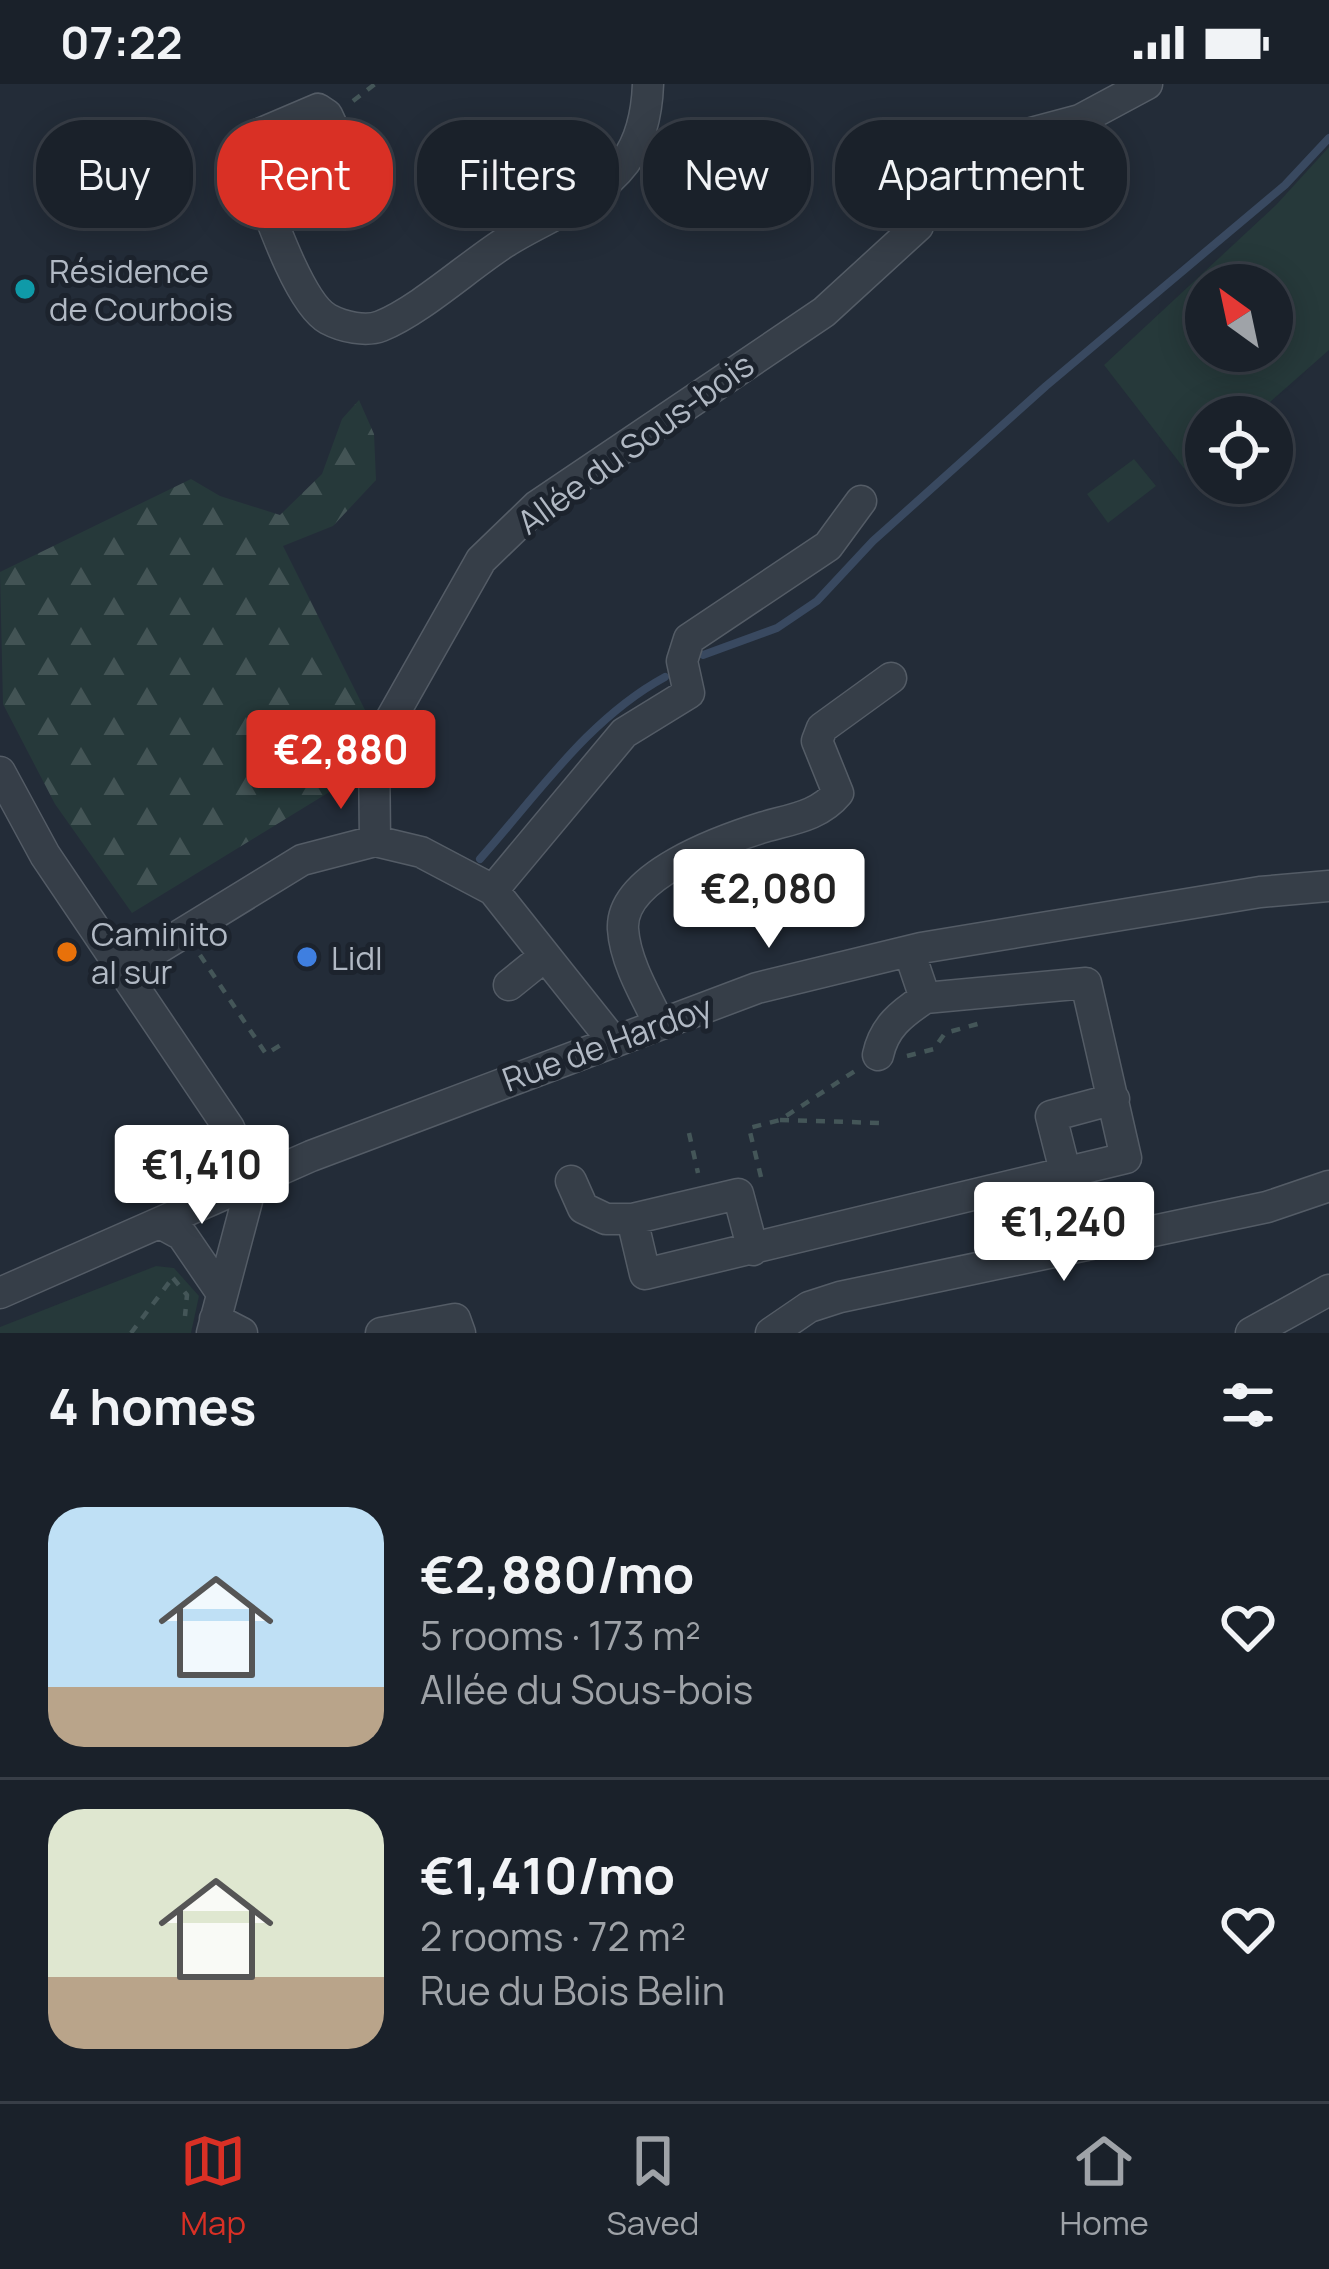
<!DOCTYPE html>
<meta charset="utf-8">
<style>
body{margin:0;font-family:Manrope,sans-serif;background:#232932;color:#f1f3f6;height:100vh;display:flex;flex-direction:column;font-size:45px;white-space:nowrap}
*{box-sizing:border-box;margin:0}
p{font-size:39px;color:#9fa3a8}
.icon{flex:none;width:66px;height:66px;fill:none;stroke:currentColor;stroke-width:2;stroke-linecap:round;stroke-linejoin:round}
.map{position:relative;height:1249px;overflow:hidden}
.details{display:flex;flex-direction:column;background:#1a212a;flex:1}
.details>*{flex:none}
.top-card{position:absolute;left:36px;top:36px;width:1257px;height:108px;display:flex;gap:24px}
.needle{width:78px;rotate:327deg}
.buttons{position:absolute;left:1185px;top:180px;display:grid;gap:24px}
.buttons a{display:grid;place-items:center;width:108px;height:108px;border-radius:50%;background:#1a212a;box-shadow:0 6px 30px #0003,0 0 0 3px #383e47;font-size:60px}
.price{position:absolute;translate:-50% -102px;padding:0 27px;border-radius:12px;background:#fff;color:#222;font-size:39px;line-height:78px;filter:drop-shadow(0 3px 6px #0008)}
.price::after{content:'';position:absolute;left:50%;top:72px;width:36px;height:27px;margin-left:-18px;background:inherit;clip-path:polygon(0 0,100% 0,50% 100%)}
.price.on{background:#d93025;color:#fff}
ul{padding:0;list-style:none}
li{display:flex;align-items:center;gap:36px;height:300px;padding:0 48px}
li+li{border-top:3px solid #383e47}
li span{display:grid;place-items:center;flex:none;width:336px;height:240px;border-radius:36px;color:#555}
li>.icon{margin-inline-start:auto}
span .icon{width:144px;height:144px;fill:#fffc;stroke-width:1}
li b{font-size:51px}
h2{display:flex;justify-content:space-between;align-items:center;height:144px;padding:0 48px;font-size:51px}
.tag{padding:0 42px;border-radius:48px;background:#1a212a;box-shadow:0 6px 30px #0003,0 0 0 3px #383e47;font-size:42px;line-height:108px}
.tag.on{background:#d93025;color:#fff}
.status{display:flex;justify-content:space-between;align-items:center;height:84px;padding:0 60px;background:#1a212a;direction:ltr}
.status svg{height:33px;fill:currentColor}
.tabs{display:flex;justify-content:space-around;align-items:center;height:168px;border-top:3px solid #383e47;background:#1a212a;font-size:33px;color:#9fa3a8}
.tabs a{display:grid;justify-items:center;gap:6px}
.tabs .on{color:#d93025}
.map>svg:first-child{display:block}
.green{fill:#26393a;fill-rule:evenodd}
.forest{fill:url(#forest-firs)}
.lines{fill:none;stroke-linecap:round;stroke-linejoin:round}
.stream{stroke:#394960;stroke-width:8}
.minor-casing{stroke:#545c66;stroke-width:33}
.path{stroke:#445658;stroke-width:4.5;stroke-dasharray:9 9;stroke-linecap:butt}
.minor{stroke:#363e48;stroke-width:30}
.culture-dot{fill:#0f9aa8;stroke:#1c232d;stroke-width:4.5}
.food-dot{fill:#e8710a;stroke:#1c232d;stroke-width:4.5}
.shop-dot{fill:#3f7fe0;stroke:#1c232d;stroke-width:4.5}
.labels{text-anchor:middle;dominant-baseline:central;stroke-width:10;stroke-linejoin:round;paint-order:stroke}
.poi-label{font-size:33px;fill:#b1b9c4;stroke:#1c232d;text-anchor:start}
.street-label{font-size:33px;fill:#b1b9c4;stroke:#1c232d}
</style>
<div class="status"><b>07:22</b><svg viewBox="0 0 49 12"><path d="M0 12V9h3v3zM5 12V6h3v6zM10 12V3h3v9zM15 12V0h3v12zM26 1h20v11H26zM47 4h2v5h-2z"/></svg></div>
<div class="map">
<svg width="1329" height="1249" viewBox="0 0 1329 1249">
<defs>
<pattern id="forest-firs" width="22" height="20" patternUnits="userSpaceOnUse" patternTransform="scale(3)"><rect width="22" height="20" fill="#26393a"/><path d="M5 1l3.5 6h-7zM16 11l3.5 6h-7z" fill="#435455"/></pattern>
</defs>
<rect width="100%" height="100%" fill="#232c38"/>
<path class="green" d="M1329,63V266L1253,333H1206V382L1193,396L1104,281L1276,121ZM1272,201V267H1206V201Z
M1134,375L1156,402L1108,439L1087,410Z
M156,1182L174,1184L199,1212L191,1249H0V1243Z"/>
<path class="forest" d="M359,316L374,350L376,396L333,442L283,462L370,636L349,696L132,829L55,720L3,620L0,488L191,395L220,412L280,431L322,390L342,335Z"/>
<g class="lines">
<path class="stream" d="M703,571L777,544L817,517L873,457L1046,302L1285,101L1329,54
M480,775C538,710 588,635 665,593"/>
<defs>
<path id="minor" d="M1016,53L1080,36L1147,0
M262,107L336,76L341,61L327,31L318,25L250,54L244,63C260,101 295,217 328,235C343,243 366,248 381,242C420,226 467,183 504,159C544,133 595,118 625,78C642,55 647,28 648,0
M0,688L45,771L229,1044L252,1098L212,1249
M375,757L374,665L481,476L537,422L824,228L918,142
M493,806L624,649L689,609L682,577L689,555L828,462L861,417
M123,886L302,776L375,757L421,768L493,806L613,957
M509,901L545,872
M659,939C645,911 625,877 623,845C620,792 722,756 764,743C792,735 819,732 838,709L817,657L822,644L891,594
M878,971C884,943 901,930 925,914L909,867
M1066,1091L1051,1032L1114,1015
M571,1097L583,1124L606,1135H632L645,1190L1126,1074L1086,899L925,914
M632,1135L738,1110L753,1166
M160,1139L182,1151L221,1208
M0,1209L311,1072L757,904L921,864L1260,808L1329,802
M215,1235L242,1249
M381,1249L455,1235L460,1249
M771,1249L809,1223L840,1213L1267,1123L1329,1102
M1251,1249L1329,1206"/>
</defs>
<use href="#minor" class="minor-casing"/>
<path class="path" d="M353,17L375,0
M941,123L998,69
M200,871L266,970L287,957
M907,972L934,965L945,949L981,939
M780,1036L882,1039
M689,1049L698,1089
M761,1093L749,1044L780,1036L858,985
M173,1194L187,1211L185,1232
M131,1249L174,1192"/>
<use href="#minor" class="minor"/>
</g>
<circle class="culture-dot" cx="25" cy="205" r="12"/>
<circle class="food-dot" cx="67" cy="868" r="12"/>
<circle class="shop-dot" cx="307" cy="873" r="12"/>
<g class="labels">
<g class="poi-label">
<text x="49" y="186">Résidence<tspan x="49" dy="38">de Courbois</tspan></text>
<text x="91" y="849">Caminito<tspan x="91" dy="38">al sur</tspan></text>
<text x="331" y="873">Lidl</text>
</g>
<g class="street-label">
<text transform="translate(635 359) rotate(-36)">Allée du Sous-bois</text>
<text transform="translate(607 959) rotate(-20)">Rue de Hardoy</text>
</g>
</g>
</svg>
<div class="buttons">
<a><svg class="needle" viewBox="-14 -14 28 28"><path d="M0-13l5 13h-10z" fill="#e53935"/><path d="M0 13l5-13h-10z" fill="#9fa3a8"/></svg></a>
<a><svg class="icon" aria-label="locate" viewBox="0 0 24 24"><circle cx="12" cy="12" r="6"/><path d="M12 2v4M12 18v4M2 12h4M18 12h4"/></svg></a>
</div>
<b class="price on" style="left:341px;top:728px">€2,880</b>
<b class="price" style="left:769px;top:867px">€2,080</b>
<b class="price" style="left:202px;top:1143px">€1,410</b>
<b class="price" style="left:1064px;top:1200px">€1,240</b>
<div class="top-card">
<a class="tag">Buy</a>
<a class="tag on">Rent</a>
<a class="tag">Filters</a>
<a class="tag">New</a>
<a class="tag">Apartment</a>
</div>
</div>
<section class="details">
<h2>4 homes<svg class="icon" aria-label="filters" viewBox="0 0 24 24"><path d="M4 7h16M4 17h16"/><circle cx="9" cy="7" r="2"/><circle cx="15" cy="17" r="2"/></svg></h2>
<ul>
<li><span style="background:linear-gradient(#bfe0f5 75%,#b9a48a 0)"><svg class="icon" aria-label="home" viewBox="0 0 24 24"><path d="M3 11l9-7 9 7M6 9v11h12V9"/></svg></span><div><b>€2,880/mo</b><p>5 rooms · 173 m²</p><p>Allée du Sous-bois</p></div><svg class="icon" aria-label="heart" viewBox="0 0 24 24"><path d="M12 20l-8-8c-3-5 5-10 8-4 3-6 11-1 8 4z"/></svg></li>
<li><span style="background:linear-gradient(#dfe7d0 70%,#b9a48a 0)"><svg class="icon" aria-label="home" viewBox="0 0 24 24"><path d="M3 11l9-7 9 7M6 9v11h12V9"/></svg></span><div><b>€1,410/mo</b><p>2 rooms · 72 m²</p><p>Rue du Bois Belin</p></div><svg class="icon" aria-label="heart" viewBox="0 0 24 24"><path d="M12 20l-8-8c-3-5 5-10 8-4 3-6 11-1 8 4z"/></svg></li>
</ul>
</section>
<nav class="tabs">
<a class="on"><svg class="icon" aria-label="map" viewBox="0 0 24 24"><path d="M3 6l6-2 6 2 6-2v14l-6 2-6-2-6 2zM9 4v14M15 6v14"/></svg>Map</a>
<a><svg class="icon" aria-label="saved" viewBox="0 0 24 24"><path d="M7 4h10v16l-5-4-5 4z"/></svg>Saved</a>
<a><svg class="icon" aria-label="home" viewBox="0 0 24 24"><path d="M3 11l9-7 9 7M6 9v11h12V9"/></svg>Home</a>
</nav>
